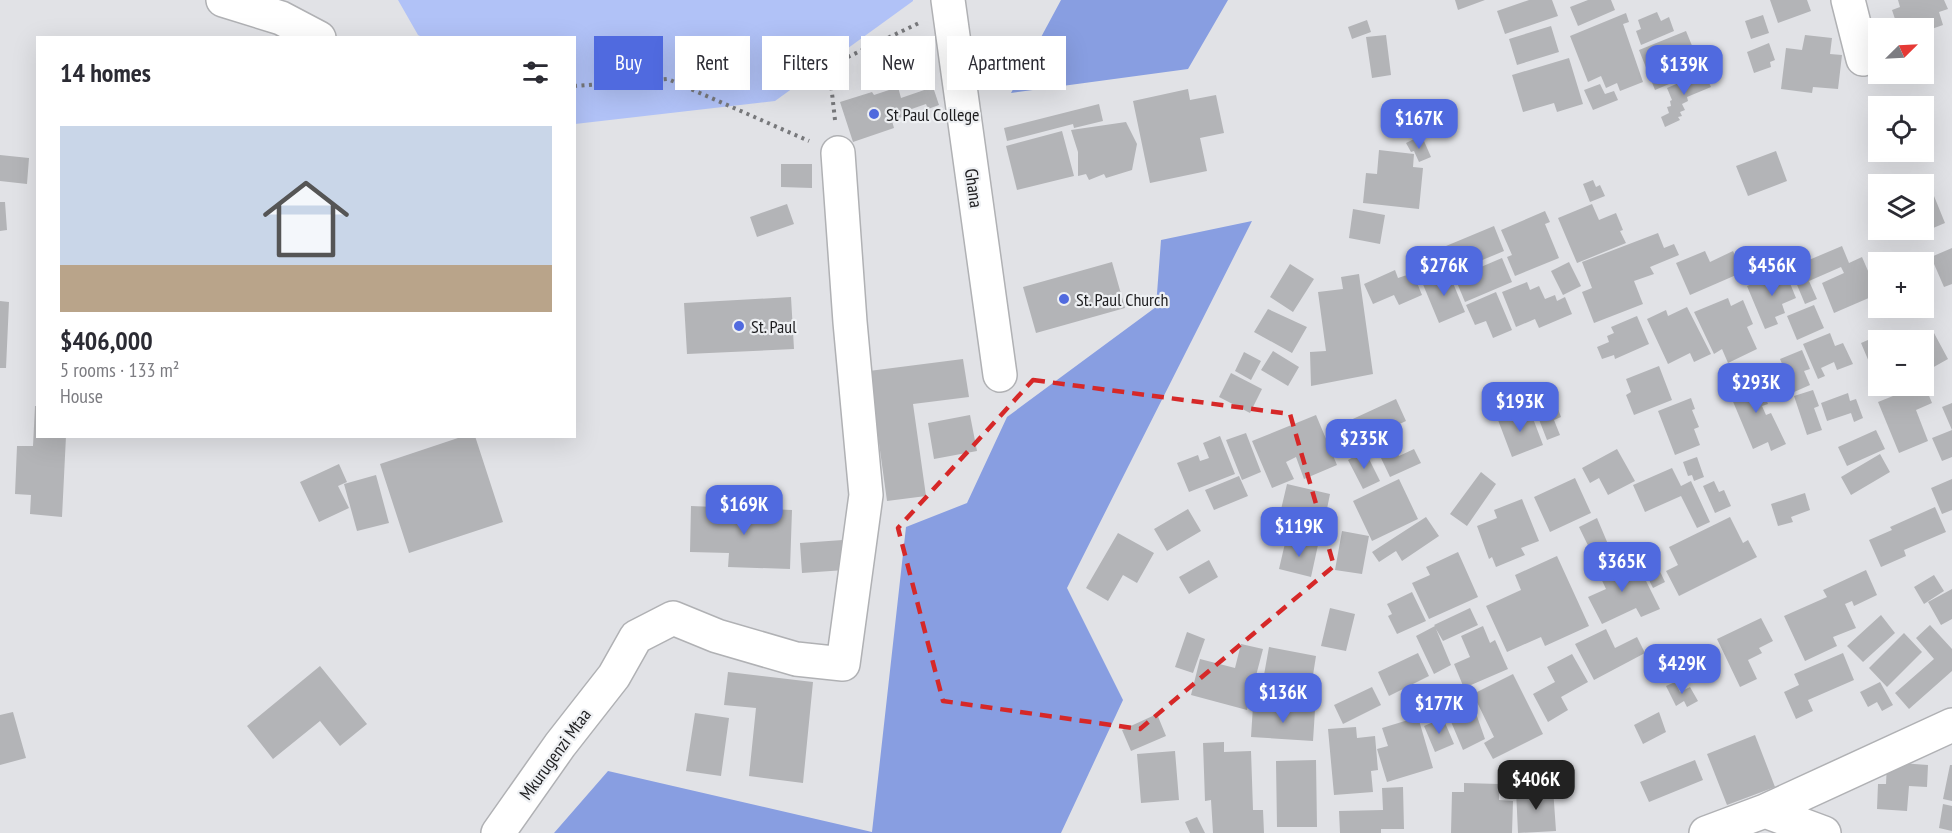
<!DOCTYPE html>
<meta charset="utf-8">
<style>
body{margin:0;font-family:"PT Sans Narrow",sans-serif;background:#f7f7f7;color:#2b2b33;height:100vh;display:flex;flex-direction:column;font-size:22px;white-space:nowrap}
*{box-sizing:border-box;margin:0}
p{font-size:20px;color:#7c7c81}
.icon{flex:none;width:33px;height:33px;fill:none;stroke:currentColor;stroke-width:2;stroke-linecap:round;stroke-linejoin:round}
.map{position:relative;flex:1;overflow:hidden}
.panel{position:absolute;left:36px;top:36px;width:540px;height:402px;display:flex;flex-direction:column;background:#fff;border-radius:0px;box-shadow:0 6px 24px #0002}
.panel>*{flex:none}
.banner{position:absolute;left:594px;top:36px;width:570px;height:54px;display:flex;gap:12px}
.needle{width:39px;rotate:66deg}
.buttons{position:absolute;left:1868px;top:18px;display:grid;gap:12px}
.buttons a{display:grid;place-items:center;width:66px;height:66px;border-radius:0px;background:#fff;box-shadow:0 6px 24px #0002;font-size:30px}
.price{position:absolute;translate:-50% -51px;padding:0 14px;border-radius:12px;background:#506adf;color:#fff;font-size:20px;line-height:39px;filter:drop-shadow(0 2px 3px #0008)}
.price::after{content:'';position:absolute;left:50%;top:36px;width:18px;height:14px;margin-left:-9px;background:inherit;clip-path:polygon(0 0,100% 0,50% 100%)}
.price.active{background:#222;color:#fff}
ul{padding:0;list-style:none}
li{display:grid;align-content:center;gap:12px;height:318px;padding:0 24px}
li+li{border-top:2px solid #e1e1e2}
li span{display:grid;place-items:center;height:186px;border-radius:0px;color:#555}
li>.icon{margin-inline-start:auto}
span .icon{width:108px;height:108px;fill:#fffc;stroke-width:1}
li b{font-size:26px}
h2{display:flex;justify-content:space-between;align-items:center;height:72px;padding:0 24px;font-size:26px}
.pill{padding:0 21px;border-radius:0px;background:#fff;box-shadow:0 6px 24px #0002;font-size:21px;line-height:54px}
.pill.active{background:#506adf;color:#fff}
.map>svg:first-child{display:block}
.green{fill:#b1c2f7}
.forest{fill:#889ee1}
.building{fill:#b3b4b7}
.lines{fill:none;stroke-linecap:round;stroke-linejoin:round}
.minor-casing{stroke:#b0b1b4;stroke-width:36}
.path{stroke:#77787b;stroke-width:4;stroke-dasharray:3 4.5;stroke-linecap:butt}
.minor{stroke:#fff;stroke-width:33}
.marked{fill:none;stroke:#d62828;stroke-width:4.5;stroke-dasharray:12 8;stroke-linejoin:round}
.poi-dot{fill:#506adf;stroke:#eef0f3;stroke-width:2}
.labels{text-anchor:middle;dominant-baseline:central;stroke-width:4.5;stroke-linejoin:round;paint-order:stroke}
.poi-label{font-size:18px;fill:#1e1e20;stroke:#eef0f3;text-anchor:start}
.street-label{font-size:18px;fill:#1e1e20;stroke:#eef0f3}
</style>
<div class="map">
<svg width="1952" height="833" viewBox="0 0 1952 833">
<rect width="100%" height="100%" fill="#e1e2e6"/>
<path class="green" d="M398,0H913V1L775,101L575,124L574,38L422,37L418,35Z"/>
<path class="forest" d="M1061,0H1228L1188,69L1011,93Z
M1252,221L1067,588L1123,700L1061,833H554L608,771L872,832L906,527L967,503L1007,417L1156,307L1161,240Z"/>
<path class="building" d="M1455,0H1485L1458,10Z
M1529,0H1552L1558,16L1505,34L1497,11Z
M1588,0H1611L1615,10L1578,26L1570,7Z
M1770,0H1807L1811,11L1778,23Z
M1898,0H1944L1948,9L1939,12L1943,25L1923,32V28H1898L1892,10L1900,7Z
M1657,12L1661,21L1669,17L1674,31L1641,45L1636,31L1641,29L1638,20Z
M1626,13L1629,22L1623,24L1643,82L1620,91L1617,83L1606,88L1601,76L1588,82L1570,36Z
M1763,15L1769,33L1751,39L1745,21Z
M1367,20L1371,32L1352,39L1348,27Z
M1551,26L1559,52L1517,65L1509,39Z
M1686,31L1702,70L1655,90L1639,50Z
M1386,35L1391,75L1372,78L1366,37Z
M1805,35L1832,38L1830,54L1842,55L1838,89L1813,87L1812,93L1781,89L1786,48L1802,50Z
M1769,43L1775,60L1770,62L1771,67L1754,73L1747,52Z
M1569,58L1583,104L1557,112L1554,103L1523,112L1512,75Z
M1704,72L1711,87L1687,97L1688,101L1682,104L1685,110L1680,112L1682,116L1678,117L1680,120L1665,127L1661,117L1669,113L1667,107L1671,106L1670,101L1672,100L1667,88Z
M1600,84L1605,94L1614,91L1618,100L1593,110L1584,90Z
M898,87L901,98L933,87L939,105L928,109L926,104L903,112L904,116L892,121L894,128L853,142L840,102L872,92L874,95Z
M1188,89L1190,100L1216,95L1224,133L1200,138L1207,171L1150,183L1133,101Z
M1099,104L1103,121L1074,128L1073,124L1007,141L1004,128Z
M1126,122L1137,144L1132,170L1106,178L1104,174L1089,180L1086,174L1078,176V152L1071,130Z
M1062,131L1074,176L1017,190L1006,146Z
M1416,138L1419,143L1424,141L1431,157L1419,162L1414,151L1411,152L1406,143Z
M1379,150L1414,154L1413,167L1423,168L1419,209L1363,203L1366,173L1377,174Z
M1776,151L1787,181L1748,196L1736,166Z
M0,155L29,158L27,184L0,181Z
M781,164H812V188L781,187Z
M1593,180L1596,187L1600,185L1605,196L1590,202L1583,184Z
M1934,196L1945,223L1926,231L1923,224V201Z
M0,202H5L7,230L0,231Z
M787,204L794,224L757,237L750,217Z
M1592,204L1599,220L1616,213L1623,230L1620,231L1626,243L1577,263L1558,218Z
M1353,209L1385,215L1380,244L1349,238Z
M1545,211L1550,222L1545,224L1559,258L1515,276L1507,257L1512,255L1501,230Z
M1494,226L1504,251L1456,271L1446,246Z
M1658,233L1664,248L1674,244L1679,255L1650,267L1654,274L1634,281L1643,304L1594,323L1582,292L1592,288L1582,262Z
M1842,246L1849,263L1862,257L1878,294L1834,313L1822,283L1844,273L1841,267L1809,281L1817,299L1805,304L1790,268Z
M1952,248V284L1944,287L1931,257Z
M1705,251L1710,262L1733,251L1743,272L1690,295L1676,263Z
M1502,258L1512,282L1465,302L1455,278Z
M1112,262L1125,308L1036,333L1023,287Z
M1569,262L1581,286L1563,295L1551,271Z
M1290,264L1314,279L1293,312L1270,297Z
M1395,270L1398,278L1413,273L1422,295L1399,305L1394,295L1373,304L1364,284Z
M1448,271L1465,312L1439,323L1422,282Z
M1785,271L1796,298L1782,304L1785,313L1775,317L1778,324L1765,329L1747,286Z
M1359,274L1373,374L1311,386L1310,352L1326,351L1318,292L1343,289L1341,277Z
M1527,282L1530,290L1539,286L1545,299L1555,295L1557,301L1565,297L1572,314L1539,328L1535,319L1516,327L1502,292Z
M1496,292L1512,330L1493,338L1486,321L1475,325L1466,305Z
M791,297L794,349L687,354L684,303Z
M1728,298L1731,306L1743,300L1753,324L1747,327L1757,349L1728,363L1722,349L1714,354L1694,312Z
M0,301L9,302L6,368H0Z
M1814,305L1824,328L1797,340L1787,316Z
M1687,307L1711,354L1694,362L1690,353L1668,364L1647,319L1666,310L1668,316Z
M1268,309L1307,327L1292,353L1254,332Z
M1637,316L1649,344L1615,359L1614,355L1602,359L1597,347L1609,342L1607,336L1614,333L1611,327Z
M1889,331L1894,340H1878V366L1872,369L1861,343Z
M1830,333L1835,346L1843,343L1853,364L1837,370L1834,362L1821,368L1825,376L1818,379L1803,344Z
M1934,333L1948,359L1923,373V339Z
M1802,350L1810,369L1804,371L1810,385L1794,392L1780,359Z
M1273,351L1299,367L1288,386L1261,370Z
M1244,352L1261,361L1251,380L1235,371Z
M963,359L969,397L913,404L926,496L887,501L869,371Z
M1659,366L1672,400L1634,415L1626,395L1631,392L1626,379Z
M1231,373L1262,389L1250,413L1219,397Z
M1747,377L1753,391L1771,384L1776,395L1766,399L1768,404L1762,406L1766,415L1771,413L1786,444L1771,451L1768,442L1753,449L1726,385Z
M1923,381L1932,403L1916,410L1928,441L1899,453L1878,402L1918,386H1923Z
M1813,390L1819,406L1814,408L1822,430L1807,435L1794,396Z
M1848,393L1850,401L1856,399L1863,418L1854,422L1851,413L1827,421L1821,403Z
M1553,396L1561,417L1554,420L1560,435L1547,440L1533,404Z
M1691,398L1695,409L1692,410L1699,427L1694,429L1700,445L1675,455L1658,411Z
M1396,399L1406,421L1340,452L1329,430Z
M1952,403V457L1942,461L1932,438L1952,430L1942,407Z
M35,406H38V436H66L62,517L30,514L31,495L15,494L17,446H33Z
M1529,408L1543,445L1512,457L1498,420Z
M970,415L977,451L934,459L928,423Z
M1316,415L1337,465L1304,479L1296,457L1286,462L1294,479L1272,488L1252,441Z
M1876,430L1885,449L1847,466L1838,447Z
M1246,433L1261,472L1242,480L1226,440Z
M464,436H475L503,522L409,553L380,464Z
M1220,436L1235,474L1189,492L1177,463L1198,455L1200,461L1209,458L1203,443Z
M1414,449L1421,463L1390,477L1381,458L1397,450L1399,456Z
M1617,449L1635,481L1608,495L1599,478L1590,483L1582,468Z
M1365,451L1380,481L1363,489L1348,460Z
M1880,454L1890,472L1851,495L1841,477Z
M1697,457L1704,477L1694,481L1692,475L1688,476L1683,462Z
M339,464L347,482L338,486L349,508L319,522L300,482Z
M1672,468L1681,486L1691,481L1710,522L1697,528L1681,496L1645,512L1633,485Z
M1481,472L1496,484L1467,526L1450,514Z
M376,475L389,523L357,531L344,484Z
M1239,476L1248,496L1214,510L1205,490Z
M1575,478L1591,513L1550,532L1534,497Z
M1399,479L1418,519L1372,541L1353,501Z
M1952,479V510L1942,514L1931,488Z
M1714,481L1719,492L1724,490L1731,506L1715,513L1703,486Z
M1287,484L1330,494L1320,543L1275,535Z
M1805,493L1810,510L1791,517L1793,522L1778,526L1771,504Z
M1522,499L1539,541L1521,548L1525,555L1496,567L1492,557L1489,559L1477,526L1497,518L1494,510Z
M691,506L792,510L790,569L728,567L729,553L690,552Z
M1935,507L1946,532L1904,550L1906,556L1881,567L1869,540L1892,530L1890,527Z
M1188,509L1201,531L1167,551L1154,529Z
M1426,517L1439,536L1402,561L1396,551L1379,562L1372,552Z
M1730,517L1743,543L1748,540L1757,557L1679,596L1666,571L1678,565L1669,547Z
M1597,518L1613,556L1597,564L1579,527Z
M1342,531L1369,536L1362,574L1335,570Z
M1118,533L1154,553L1137,583L1123,575L1108,601L1086,588Z
M1286,539L1318,545L1311,577L1279,569Z
M843,540L845,570L802,573L800,543Z
M1650,542L1658,559L1655,561L1665,582L1653,588L1634,550Z
M1458,552L1478,597L1429,619L1412,583L1430,575L1426,567Z
M1557,556L1589,626L1545,646L1541,637L1507,652L1486,606L1521,590L1515,575Z
M1624,557L1632,575L1641,571L1660,609L1641,617L1636,608L1602,624L1588,597L1606,589L1597,570Z
M1209,560L1218,577L1189,594L1179,577Z
M1866,570L1877,595L1854,606L1852,601L1845,604L1856,628L1833,637L1837,646L1805,661L1784,616L1827,597L1823,590Z
M1934,575L1944,591L1924,604L1914,587Z
M1952,589V619L1941,625L1928,602Z
M1412,592L1426,621L1397,634L1388,616L1392,614L1387,604Z
M1330,608L1355,614L1346,651L1321,646Z
M1470,608L1478,625L1443,641L1436,629L1451,665L1434,674L1416,636L1435,626L1434,625Z
M1881,615L1895,633L1863,662L1847,646Z
M1761,618L1773,641L1759,648L1762,653L1748,660L1757,679L1740,687L1717,639Z
M1930,625L1952,649V671L1909,709L1895,693L1934,659L1916,638Z
M1483,626L1490,643L1495,640L1508,669L1464,688L1454,664L1470,657L1461,636Z
M1606,629L1615,648L1637,637L1645,653L1594,680L1575,644Z
M1187,632L1205,639L1193,673L1175,667Z
M1904,633L1922,652L1887,687L1869,668Z
M1241,644L1263,649L1247,710L1191,695L1200,659L1235,668Z
M1269,647L1316,656L1310,694L1262,686Z
M1418,653L1429,676L1389,696L1378,672Z
M1843,653L1854,680L1808,700L1813,711L1796,719L1784,692L1799,685L1794,674Z
M1572,654L1588,682L1561,697L1568,710L1548,722L1533,694L1555,682L1547,667Z
M320,666L367,724L340,746L320,721L273,759L247,726Z
M728,672L813,682L803,783L749,776L756,708L724,705Z
M1513,674L1543,734L1493,759L1484,743L1494,737L1473,694Z
M1675,682L1680,692L1690,687L1698,701L1687,707L1684,701L1676,706L1666,686Z
M1880,682L1893,705L1882,711L1877,702L1868,707L1860,692Z
M1453,686L1458,698L1442,705L1437,693Z
M1372,687L1381,705L1343,724L1334,705Z
M1434,700L1440,715L1423,723L1416,708Z
M1473,705L1485,739L1463,750L1449,717Z
M1253,706L1315,710L1313,741L1251,737Z
M13,712L26,758L0,765V715Z
M1659,712L1666,732L1643,744L1634,725Z
M695,713L729,718L721,776L686,771Z
M1157,714L1166,736L1131,751L1122,730Z
M1418,717L1433,768L1387,782L1377,749L1388,746L1382,728Z
M1443,718L1454,744L1435,752L1424,726Z
M1356,727L1357,738L1375,736L1378,770L1371,771L1373,792L1334,795L1328,729Z
M1755,735L1775,787L1727,805L1707,754Z
M1224,742V752L1251,751L1253,810H1263L1264,833H1213L1211,800L1205,801L1203,743Z
M1175,751L1179,800L1141,803L1137,754Z
M1316,760L1317,827H1277L1276,761Z
M1695,760L1703,780L1649,802L1640,782Z
M1887,762L1928,765L1927,787L1909,786L1907,811L1877,809L1878,784H1886Z
M1950,765H1952V801L1943,799Z
M1464,783L1499,784V800L1513,801L1512,833H1451L1452,792H1464Z
M1403,787L1404,829H1381V833H1340L1339,811L1383,810L1382,788Z
M1553,788L1556,831L1518,833L1516,790Z
M1943,804L1952,806V831L1939,828Z
M1197,817L1205,833H1190L1185,822Z"/>
<g class="lines">
<defs>
<path id="minor" d="M223,0L281,18L319,38
M948,0L1000,375
M1848,0L1863,59
M1765,811L1824,833
M498,833L560,745L614,676L636,637L673,618L717,636L796,659L843,664L866,495L850,322L838,153
M1706,833L1765,811L1952,725"/>
</defs>
<use href="#minor" class="minor-casing"/>
<path class="path" d="M574,86L668,79L809,141
M835,120L829,66L919,23"/>
<use href="#minor" class="minor"/>
</g>
<path class="marked" d="M1033,380L1290,414L1334,566L1140,729L943,701L898,528Z"/>
<g class="poi-dot">
<circle cx="874" cy="114" r="6"/>
<circle cx="1064" cy="299" r="6"/>
<circle cx="739" cy="326" r="6"/>
</g>
<g class="labels">
<g class="poi-label">
<text x="886" y="114">St Paul College</text>
<text x="1076" y="299">St. Paul Church</text>
<text x="751" y="326">St. Paul</text>
</g>
<g class="street-label">
<text transform="translate(974 188) rotate(82)">Ghana</text>
<text transform="translate(555 754) rotate(-54)">Mkurugenzi Mtaa</text>
</g>
</g>
</svg>
<div class="buttons">
<a><svg class="needle" viewBox="-14 -14 28 28"><path d="M0-13l5 13h-10z" fill="#e53935"/><path d="M0 13l5-13h-10z" fill="#7c7c81"/></svg></a>
<a><svg class="icon" aria-label="locate" viewBox="0 0 24 24"><circle cx="12" cy="12" r="6"/><path d="M12 2v4M12 18v4M2 12h4M18 12h4"/></svg></a>
<a><svg class="icon" aria-label="layers" viewBox="0 0 24 24"><path d="M12 4l9 5-9 5-9-5zM3 14l9 5 9-5"/></svg></a>
<a>+</a>
<a>−</a>
</div>
<b class="price" style="left:1684px;top:96px">$139K</b>
<b class="price" style="left:1419px;top:150px">$167K</b>
<b class="price" style="left:1444px;top:297px">$276K</b>
<b class="price" style="left:1772px;top:297px">$456K</b>
<b class="price" style="left:1756px;top:414px">$293K</b>
<b class="price" style="left:1520px;top:433px">$193K</b>
<b class="price" style="left:1364px;top:470px">$235K</b>
<b class="price" style="left:744px;top:536px">$169K</b>
<b class="price" style="left:1299px;top:558px">$119K</b>
<b class="price" style="left:1622px;top:593px">$365K</b>
<b class="price" style="left:1682px;top:695px">$429K</b>
<b class="price" style="left:1283px;top:724px">$136K</b>
<b class="price" style="left:1439px;top:735px">$177K</b>
<b class="price active" style="left:1536px;top:811px">$406K</b>
<div class="banner">
<a class="pill active">Buy</a>
<a class="pill">Rent</a>
<a class="pill">Filters</a>
<a class="pill">New</a>
<a class="pill">Apartment</a>
</div>
<section class="panel">
<h2>14 homes<svg class="icon" aria-label="filters" viewBox="0 0 24 24"><path d="M4 7h16M4 17h16"/><circle cx="9" cy="7" r="2"/><circle cx="15" cy="17" r="2"/></svg></h2>
<ul>
<li><span style="background:linear-gradient(#c9d6e8 75%,#b9a48a 0)"><svg class="icon" aria-label="home" viewBox="0 0 24 24"><path d="M3 11l9-7 9 7M6 9v11h12V9"/></svg></span><div><b>$406,000</b><p>5 rooms · 133 m²</p><p>House</p></div></li>
</ul>
</section>
</div>
